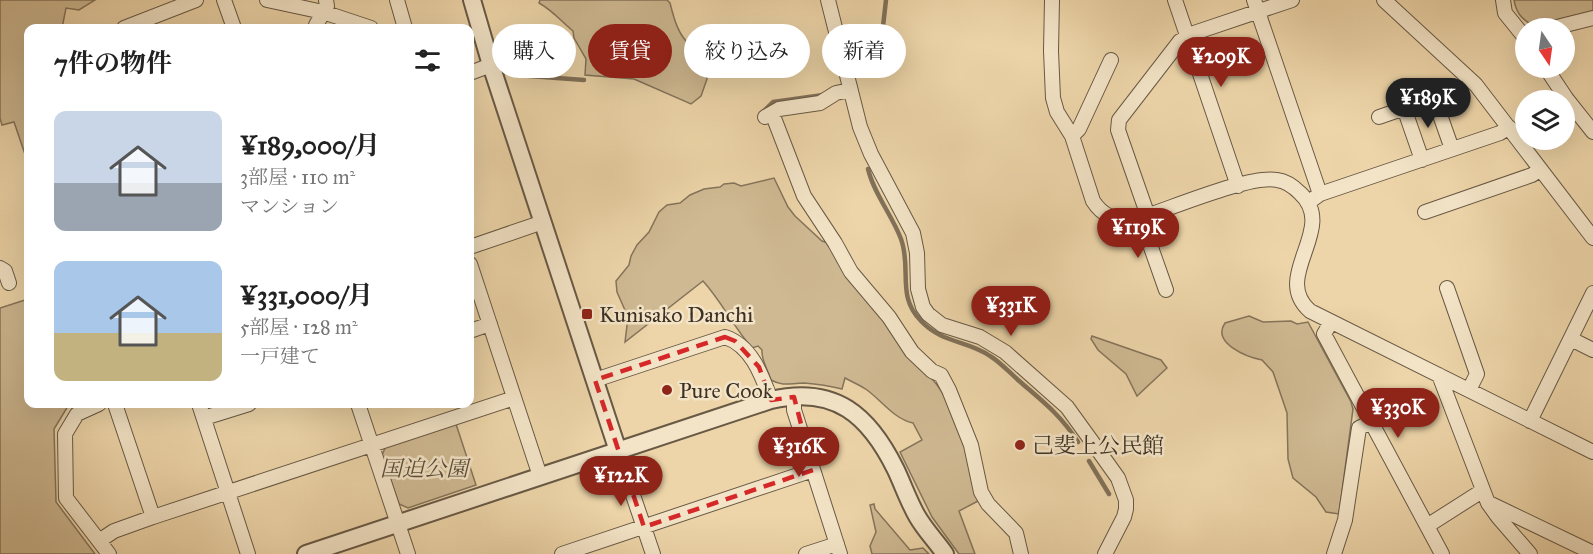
<!DOCTYPE html>
<html lang="ja">
<meta charset="utf-8">
<style>
body{margin:0;font-family:"IM FELL Great Primer","Noto Serif JP",serif;background:#f2f2f2;color:#222;height:100vh;display:flex;flex-direction:column;font-size:22px;white-space:nowrap}
*{box-sizing:border-box;margin:0}
p{font-size:20px;color:#767676}
.icon{flex:none;width:33px;height:33px;fill:none;stroke:currentColor;stroke-width:2;stroke-linecap:round;stroke-linejoin:round}
.map{position:relative;flex:1;overflow:hidden}
.details{position:absolute;left:24px;top:24px;width:450px;height:384px;display:flex;flex-direction:column;background:#fff;border-radius:12px;box-shadow:0 6px 24px #0002}
.details>*{flex:none}
.banner{position:absolute;left:492px;top:24px;width:570px;height:54px;display:flex;gap:12px}
.needle{width:39px;rotate:167deg}
.buttons{position:absolute;left:1515px;top:18px;display:grid;gap:12px}
.buttons a{display:grid;place-items:center;width:60px;height:60px;border-radius:50%;background:#fff;box-shadow:0 6px 24px #0002;font-size:30px}
.price{position:absolute;translate:-50% -51px;padding:0 14px;border-radius:21px;background:#8f2418;color:#fff;font-size:20px;line-height:39px;filter:drop-shadow(0 2px 3px #0008)}
.price::after{content:'';position:absolute;left:50%;top:36px;width:18px;height:14px;margin-left:-9px;background:inherit;clip-path:polygon(0 0,100% 0,50% 100%)}
.price.on{background:#222;color:#fff}
ul{padding:0;list-style:none}
li{display:flex;align-items:center;gap:18px;height:150px;padding:0 30px}
li span{display:grid;place-items:center;flex:none;width:168px;height:120px;border-radius:12px;color:#555}
li>.icon{margin-inline-start:auto}
span .icon{width:72px;height:72px;fill:#fffc;stroke-width:1}
li b{font-size:26px}
h2{display:flex;justify-content:space-between;align-items:center;height:72px;padding:0 30px;font-size:26px}
.tag{padding:0 21px;border-radius:27px;background:#fff;box-shadow:0 6px 24px #0002;font-size:21px;line-height:54px}
.tag.on{background:#8f2418;color:#fff}
.map>svg:first-child{display:block}
.green{fill:#cfb992;stroke:#85745b;stroke-width:1.5}
.lines{fill:none;stroke-linecap:round;stroke-linejoin:round}
.stream{stroke:#817159;stroke-width:4.5}
.minor-casing{stroke:#685945;stroke-width:16}
.tertiary-casing{stroke:#685945;stroke-width:20}
.minor{stroke:#f3e4c7;stroke-width:14}
.tertiary{stroke:#f3e4c7;stroke-width:16}
.marked{fill:none;stroke:#d62828;stroke-width:4.5;stroke-dasharray:12 8;stroke-linejoin:round}
.poi-dot{fill:#8f2418;stroke:#f3e4c7;stroke-width:2}
.labels{text-anchor:middle;dominant-baseline:central;stroke-width:5;stroke-linejoin:round;paint-order:stroke}
.poi-label{font-size:22px;fill:#3b3024;stroke:#f3e4c7;text-anchor:start}
.park-label{font-size:22px;font-style:italic;fill:#594b3a;stroke:#f3e4c7}
</style>
<div class="map">
<svg width="1593" height="554" viewBox="0 0 1593 554">
<rect width="100%" height="100%" fill="#edd5a9"/>
<filter id="stains"><feTurbulence type="fractalNoise" baseFrequency=".00333" numOctaves="4"/><feColorMatrix values="0 0 0 0 .2 0 0 0 0 .09 0 0 0 0 .02 0 0 0 .5 -.17"/></filter>
<radialGradient id="worn" r=".72"><stop offset=".6" stop-color="#630" stop-opacity="0"/><stop offset="1" stop-color="#630" stop-opacity=".3"/></radialGradient>
<path class="green" d="M0,0H95L79,10L66,8L62,28H28V163L14,122L2,125L0,118Z
M540,0H667L670,3C674,19 678,35 691,46C697,51 701,50 706,57L704,70L707,79L701,96L691,104L634,79L585,75L586,59L574,38L573,31C561,21 552,10 539,3Z
M1514,0H1593V11L1533,26C1522,19 1516,13 1514,0Z
M774,178L788,207L795,216L822,241L828,243L878,312L930,377C957,403 971,466 978,501L959,511L975,554H959L932,517L900,452L922,440L913,423C894,419 881,400 867,390C860,385 852,382 845,378L842,389C830,386 817,384 804,383C790,383 784,387 771,380C768,370 761,360 762,350L758,346L752,348C733,326 722,302 703,281L625,342L628,317L617,292L616,281L629,265L631,256L637,245L649,232L659,212L667,205L680,203L690,195L704,189L720,187L724,184L734,183L741,186Z
M28,299V404H72L68,406L54,429L56,502L95,554H0V308Z
M1249,316L1263,322L1291,321L1297,324L1308,322L1351,402L1353,409L1339,514L1326,512L1316,497L1293,478L1288,459L1287,413L1273,372L1262,360C1247,357 1211,343 1225,323Z
M1092,336L1161,360L1167,368L1137,396L1126,374L1098,350L1091,339Z
M456,424L476,485L408,508L399,504L382,455L386,446Z
M874,504L875,509L910,550L923,548L929,554H872L870,546L876,532L870,505Z"/>
<g class="lines">
<path class="stream" d="M863,71L881,44L886,0
M516,75L584,80
M762,113L773,102L823,95
M868,169C874,194 892,215 901,239C912,269 896,296 921,321C943,344 967,340 990,356C1000,362 1009,372 1018,380C1042,401 1060,414 1078,442
M1089,461L1109,494"/>
<defs>
<path id="minor" d="M224,0L234,28
M267,0L323,12L371,28
M397,0L405,28
M828,0L860,127L871,154L913,233L917,253L918,289L923,307L928,314L942,325L980,337L1005,352L1067,407L1093,443L1118,478L1126,500V509L1124,517L1105,554
M1052,0L1051,51L1053,98L1057,112L1072,136L1093,201C1102,215 1115,221 1131,221C1163,212 1249,174 1277,180C1286,181 1294,187 1300,193C1339,229 1270,276 1310,311L1593,452
M1175,0L1238,186
M1254,0L1320,194
M1384,0L1476,85L1593,238
M1503,0L1505,13L1526,39
M124,28L196,0
M317,28L316,25L327,6L326,0
M1553,28L1593,18
M1546,68L1566,98L1593,132
M470,73L491,65
M1404,108L1422,160
M772,113L804,196L835,243L851,272L889,317L912,352L932,371L941,375L949,390L971,445L981,492L988,504L1016,533L1021,554
M765,117L779,109L820,103L836,93L850,90
M1379,117L1434,98L1452,149
M1072,136L1079,129L1111,60
M1309,202L1320,194L1500,133L1509,127
M1425,212L1532,175L1540,169
M1148,216L1118,130L1119,120L1180,41L1194,33L1292,0
M1141,219L1166,290
M470,247L543,222
M470,264L540,476
M0,268L5,271L9,283
M1447,288L1477,374L1469,390
M1331,322L1324,334L1442,554
M470,331L490,324
M1571,339L1593,350
M1439,375L1488,503L1498,517L1530,554
M595,380L725,337C752,346 762,376 771,400
M794,397V410L840,554
M99,404L77,414L65,434L66,498L109,554
M115,404L153,517
M199,404L248,554
M358,404L408,554
M204,418L249,404
M1530,421L1593,293
M618,451L653,554
M1489,503L1593,553
M1427,526L1482,491
M99,541L114,531L153,517L514,398
M562,554L813,470
M806,554L837,544
M1334,554L1345,520L1359,428L1371,422"/>
<path id="tertiary" d="M472,0L491,65L618,451
M306,554L771,400C835,385 869,415 896,470C903,485 909,502 917,516C925,530 936,541 945,554"/>
</defs>
<use href="#minor" class="minor-casing"/>
<use href="#tertiary" class="tertiary-casing"/>
<use href="#minor" class="minor"/>
<use href="#tertiary" class="tertiary"/>
</g>
<path class="marked" d="M725,337L735,341L759,367L771,400L794,397L813,470L644,527L595,380Z"/>
<g class="poi-dot">
<rect x="581" y="308" width="12" height="12" rx="3"/>
<circle cx="667" cy="390" r="6"/>
<circle cx="1020" cy="445" r="6"/>
</g>
<g class="labels">
<g class="poi-label">
<text x="599" y="314">Kunisako Danchi</text>
<text x="679" y="390">Pure Cook</text>
<text x="1032" y="445">己斐上公民館</text>
</g>
<g class="park-label">
<text x="424" y="468">国迫公園</text>
</g>
</g>
<rect width="100%" height="100%" filter="url(#stains)"/>
<rect width="100%" height="100%" fill="url(#worn)"/>
</svg>
<div class="buttons">
<a><svg class="needle" viewBox="-14 -14 28 28"><path d="M0-13l5 13h-10z" fill="#e53935"/><path d="M0 13l5-13h-10z" fill="#767676"/></svg></a>
<a><svg class="icon" aria-label="layers" viewBox="0 0 24 24"><path d="M12 4l9 5-9 5-9-5zM3 14l9 5 9-5"/></svg></a>
</div>
<b class="price" style="left:1221px;top:88px">¥209K</b>
<b class="price on" style="left:1428px;top:129px">¥189K</b>
<b class="price" style="left:1138px;top:259px">¥119K</b>
<b class="price" style="left:1011px;top:337px">¥331K</b>
<b class="price" style="left:1398px;top:439px">¥330K</b>
<b class="price" style="left:799px;top:478px">¥316K</b>
<b class="price" style="left:621px;top:507px">¥122K</b>
<div class="banner">
<a class="tag">購入</a>
<a class="tag on">賃貸</a>
<a class="tag">絞り込み</a>
<a class="tag">新着</a>
</div>
<section class="details">
<h2>7件の物件<svg class="icon" aria-label="filters" viewBox="0 0 24 24"><path d="M4 7h16M4 17h16"/><circle cx="9" cy="7" r="2"/><circle cx="15" cy="17" r="2"/></svg></h2>
<ul>
<li><span style="background:linear-gradient(#c9d6e8 60%,#9aa5b1 0)"><svg class="icon" aria-label="home" viewBox="0 0 24 24"><path d="M3 11l9-7 9 7M6 9v11h12V9"/></svg></span><div><b>¥189,000/月</b><p>3部屋 · 110 m²</p><p>マンション</p></div></li>
<li><span style="background:linear-gradient(#a9c7e8 60%,#c2b280 0)"><svg class="icon" aria-label="home" viewBox="0 0 24 24"><path d="M3 11l9-7 9 7M6 9v11h12V9"/></svg></span><div><b>¥331,000/月</b><p>5部屋 · 128 m²</p><p>一戸建て</p></div></li>
</ul>
</section>
</div>
